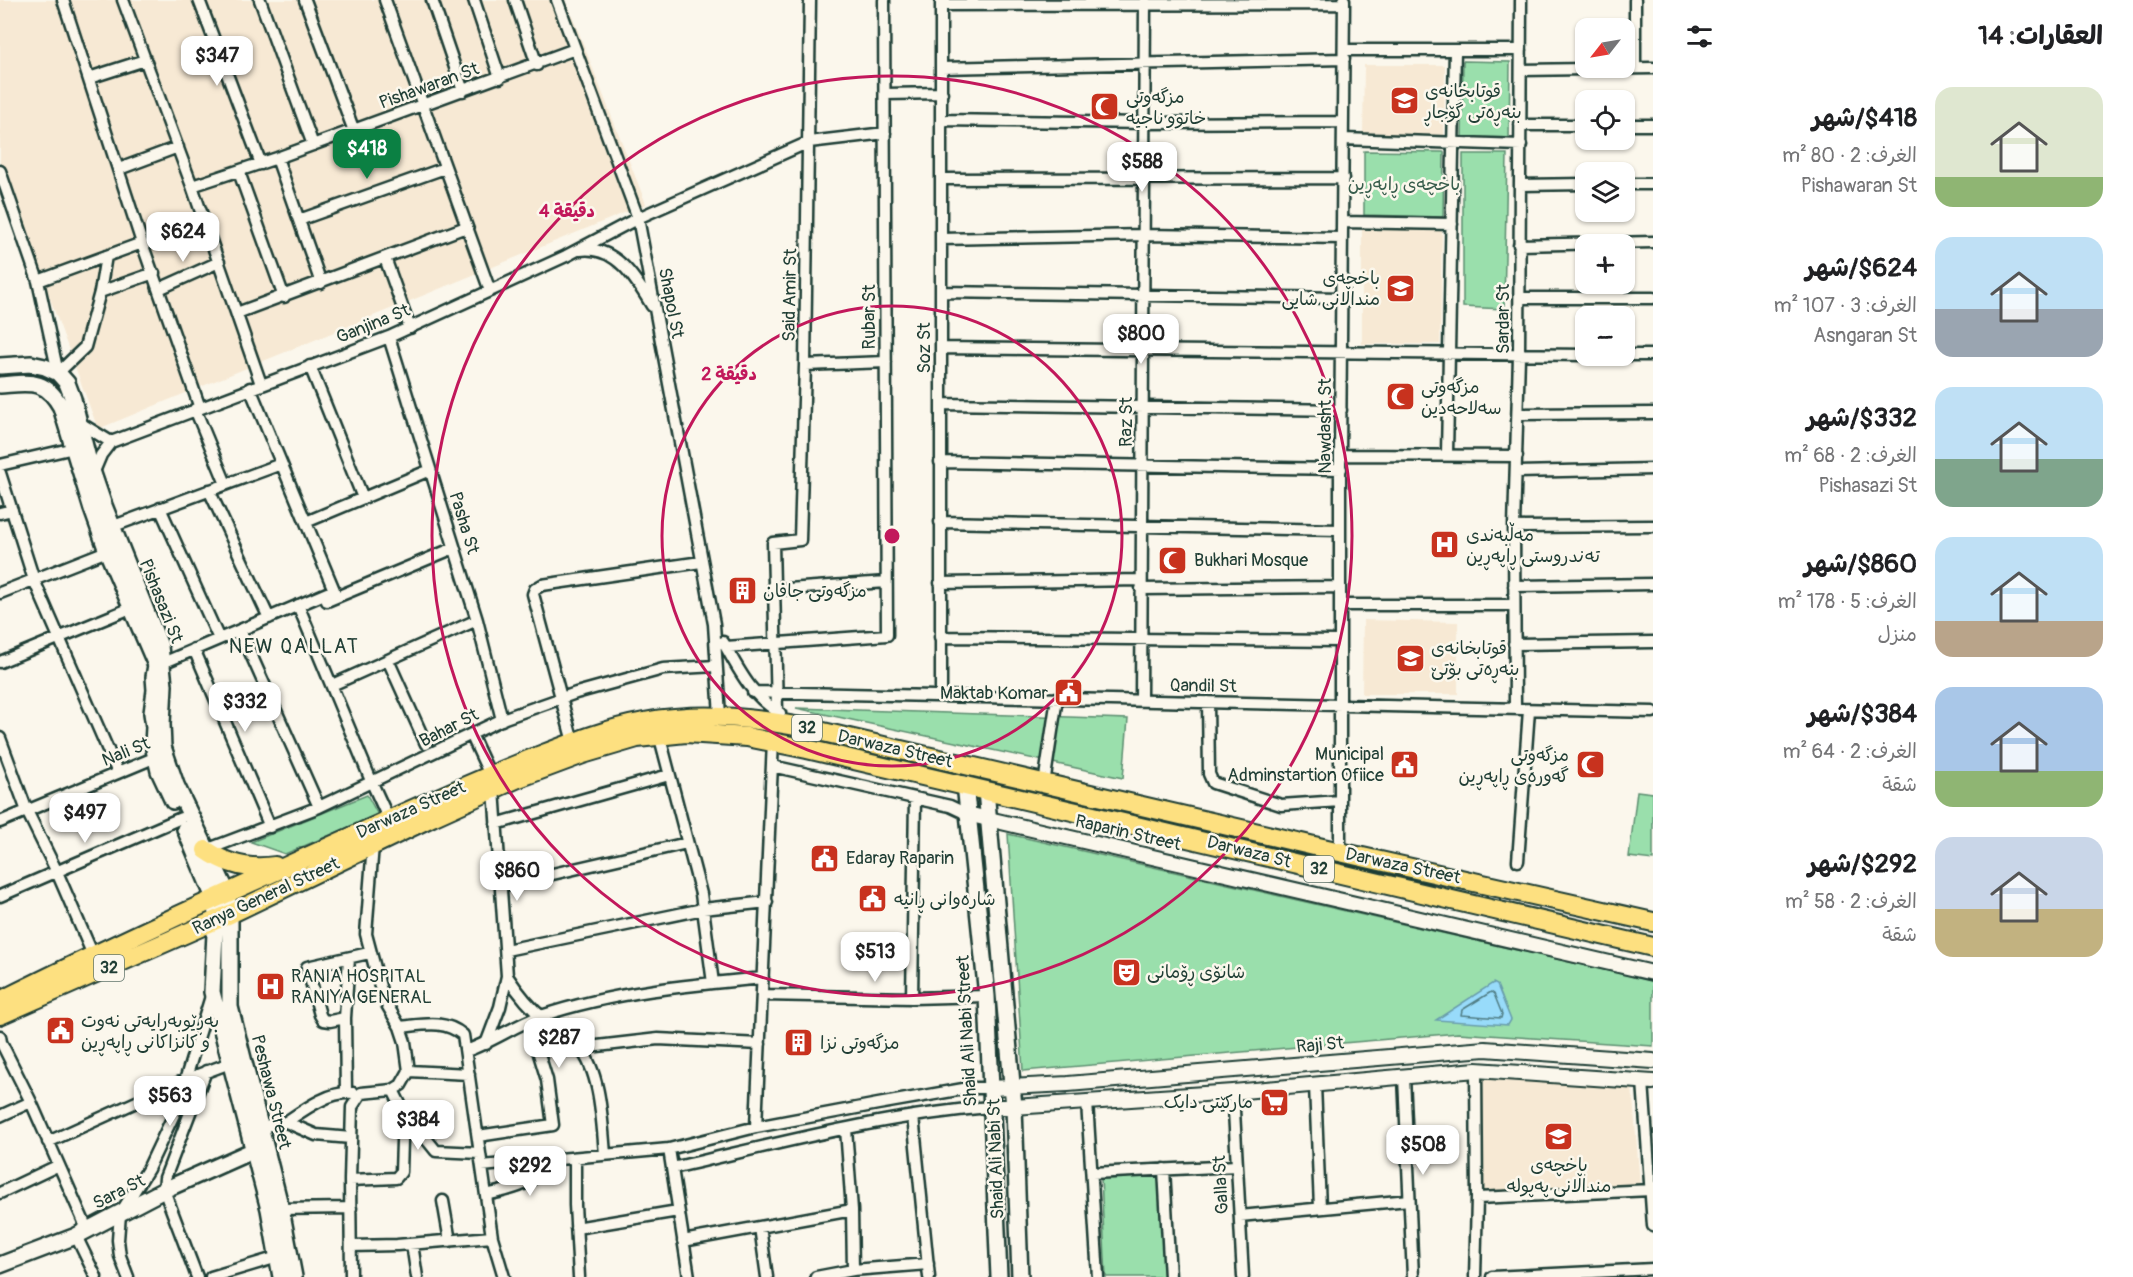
<!DOCTYPE html>
<html lang="ar">
<meta charset="utf-8">
<style>
body{margin:0;font-family:Pangolin,"Playpen Sans Arabic",sans-serif;background:#f2f2f2;color:#202124;direction:rtl;height:100vh;display:flex;flex-direction:column;font-size:22px;white-space:nowrap}
*{box-sizing:border-box;margin:0}
p{font-size:20px;color:#757577}
.icon{flex:none;width:33px;height:33px;fill:none;stroke:currentColor;stroke-width:2;stroke-linecap:round;stroke-linejoin:round}
.map{position:relative;flex:1;overflow:hidden;direction:ltr}
.side{display:flex;flex-direction:column;background:#fff;width:480px}
.side>*{flex:none}
.needle{width:39px;rotate:239deg}
.tools{position:absolute;left:1575px;top:18px;display:grid;gap:12px}
.tools a{display:grid;place-items:center;width:60px;height:60px;border-radius:12px;background:#fff;box-shadow:0 2px 4px #0004;font-size:30px}
.price{position:absolute;translate:-50% -51px;padding:0 14px;border-radius:12px;background:#fff;color:#222;font-size:20px;line-height:39px;filter:drop-shadow(0 2px 3px #0008)}
.price::after{content:'';position:absolute;left:50%;top:36px;width:18px;height:14px;margin-left:-9px;background:inherit;clip-path:polygon(0 0,100% 0,50% 100%)}
.price.selected{background:#0b8043;color:#fff}
ul{padding:0;list-style:none}
li{display:flex;align-items:center;gap:18px;height:150px;padding:0 30px}
li span{display:grid;place-items:center;flex:none;width:168px;height:120px;border-radius:18px;color:#555}
li>.icon{margin-inline-start:auto}
span .icon{width:72px;height:72px;fill:#fffc;stroke-width:1}
li b{font-size:26px}
h2{display:flex;justify-content:space-between;align-items:center;height:72px;padding:0 30px;font-size:26px}
main{display:flex;flex:1;min-height:0}
.map>svg:first-child{display:block}
.built{fill:#f7e9d4}
.green{fill:#9adfac;stroke:#5c8e70;stroke-width:1.5}
.water{fill:#98dbfa;stroke:#689cab;stroke-width:1.5}
.lines{fill:none;stroke-linecap:round;stroke-linejoin:round}
.shore{stroke:#4f7c83;stroke-width:1.5}
.minor-casing{stroke:#1f3d34;stroke-width:15}
.tertiary-casing{stroke:#1f3d34;stroke-width:18}
.secondary-casing{stroke:#1f3d34;stroke-width:20}
.trunk-casing{stroke:#1f3d34;stroke-width:22}
.minor{stroke:#fbf7ec;stroke-width:10}
.tertiary{stroke:#fbf7ec;stroke-width:14}
.secondary{stroke:#fbf7ec;stroke-width:15}
.trunk{stroke:#fde080;stroke-width:18}
.ring{fill:none;stroke:#c2185b;stroke-width:3}
.labels{text-anchor:middle;dominant-baseline:central;stroke-width:5;stroke-linejoin:round;paint-order:stroke}
.shield{fill:#fbf7ec;stroke:#61756b;stroke-width:1.5}
.shield-label{font-size:16px;font-weight:bold;fill:#1f3d34}
.street-label{font-size:18px;fill:#1f3d34;stroke:#fbf7ec}
.poi-label{font-size:18px;fill:#1f3d34;stroke:#fbf7ec;text-anchor:start}
.park-label{font-size:18px;fill:#385d4c;stroke:#fbf7ec}
.neighbourhood-label{font-size:20px;letter-spacing:1.5px;fill:#1f3d34;stroke:#fbf7ec}
.centre{fill:#c2185b;stroke:#fbf7ec;stroke-width:3}
.ring-label{font-size:18px;text-anchor:middle;font-weight:bold;fill:#c2185b;stroke:#fbf7ec;stroke-width:5;stroke-linejoin:round;paint-order:stroke}
</style>
<main>
<section class="side">
<h2>العقارات: 14<svg class="icon" aria-label="filters" viewBox="0 0 24 24"><path d="M4 7h16M4 17h16"/><circle cx="9" cy="7" r="2"/><circle cx="15" cy="17" r="2"/></svg></h2>
<ul>
<li><span style="background:linear-gradient(#dfe7d0 75%,#8fb573 0)"><svg class="icon" aria-label="home" viewBox="0 0 24 24"><path d="M3 11l9-7 9 7M6 9v11h12V9"/></svg></span><div><b>$418/شهر</b><p>الغرف: 2 · 80 m²</p><p>Pishawaran St</p></div></li>
<li><span style="background:linear-gradient(#bfe0f5 60%,#9aa5b1 0)"><svg class="icon" aria-label="home" viewBox="0 0 24 24"><path d="M3 11l9-7 9 7M6 9v11h12V9"/></svg></span><div><b>$624/شهر</b><p>الغرف: 3 · 107 m²</p><p>Asngaran St</p></div></li>
<li><span style="background:linear-gradient(#bfe0f5 60%,#7fa58c 0)"><svg class="icon" aria-label="home" viewBox="0 0 24 24"><path d="M3 11l9-7 9 7M6 9v11h12V9"/></svg></span><div><b>$332/شهر</b><p>الغرف: 2 · 68 m²</p><p>Pishasazi St</p></div></li>
<li><span style="background:linear-gradient(#bfe0f5 70%,#b9a48a 0)"><svg class="icon" aria-label="home" viewBox="0 0 24 24"><path d="M3 11l9-7 9 7M6 9v11h12V9"/></svg></span><div><b>$860/شهر</b><p>الغرف: 5 · 178 m²</p><p>منزل</p></div></li>
<li><span style="background:linear-gradient(#a9c7e8 70%,#8fb573 0)"><svg class="icon" aria-label="home" viewBox="0 0 24 24"><path d="M3 11l9-7 9 7M6 9v11h12V9"/></svg></span><div><b>$384/شهر</b><p>الغرف: 2 · 64 m²</p><p>شقة</p></div></li>
<li><span style="background:linear-gradient(#c9d6e8 60%,#c2b280 0)"><svg class="icon" aria-label="home" viewBox="0 0 24 24"><path d="M3 11l9-7 9 7M6 9v11h12V9"/></svg></span><div><b>$292/شهر</b><p>الغرف: 2 · 58 m²</p><p>شقة</p></div></li>
</ul>
</section>
<div class="map">
<svg width="1653" height="1277" viewBox="0 0 1653 1277">
<rect width="100%" height="100%" fill="#fbf7ec"/>
<filter id="ink" filterUnits="userSpaceOnUse"><feTurbulence type="fractalNoise" baseFrequency=".0167" numOctaves="2"/><feDisplacementMap in="SourceGraphic" scale="12" xChannelSelector="R" yChannelSelector="G"/><feConvolveMatrix kernelMatrix="1 2 1 2 8 2 1 2 1" color-interpolation-filters="sRGB"/></filter>
<g filter="url(#ink)">
<path class="built" d="M0,0H566L646,204L98,429L0,163Z
M1364,65H1445L1444,138L1363,136Z
M1362,228L1442,231L1440,344H1362Z
M1363,620L1458,622V694H1362Z
M1481,1077L1632,1086L1640,1185L1484,1191Z"/>
<path class="green" d="M1463,61L1510,62L1509,140H1462Z
M1364,151L1444,152L1443,217L1364,215Z
M1463,154H1507L1504,309L1463,307Z
M796,708L1128,719L1123,778Z
M1637,791L1653,793V860L1629,857Z
M367,795L378,815L285,854L251,842Z
M1008,834L1653,981V1046L1458,1033L1023,1071Z
M1158,1174L1167,1277H1106L1101,1178Z"/>
<path class="water" d="M1493,983L1497,985L1511,1020L1508,1025L1436,1020Z"/>
<g class="lines">
<path class="shore" d="M1491,992L1494,994L1502,1014L1501,1018L1461,1015L1462,1010Z"/>
<defs>
<path id="minor" d="M63,0L142,243L200,408
M123,0L192,186L261,384
M199,0L261,164
M260,0L313,145
M305,0L354,131
M385,0L490,291
M432,0L463,91
M474,0L500,78
M515,0L537,65
M557,0L638,218L714,624L720,716
M941,5L1344,4
M1344,50H1521
M941,68L1344,59
M1635,68V0
M1521,70L1653,68
M89,78L145,60
M885,94L942,93
M941,120L1146,123L1343,122
M1520,125H1586
M1624,125H1653
M1343,139L1521,145
M277,158L321,283
M119,169L178,147
M0,171L38,281L58,373
M239,172L284,297
M941,179L1343,178
M1624,184H1653
M1520,185L1586,184
M192,186L277,158L575,49
M299,220L445,168
M1343,222L1452,224
M941,239L1144,235L1342,238
M1519,245L1653,242
M580,250C616,245 636,279 652,306
M385,258L410,328
M38,281L142,243
M159,289L219,262
M100,292L154,273
M941,292L1342,298
M1520,298H1653
M237,313L466,227
M389,337L477,620L502,720
M941,348L1586,355
M1624,355H1653
M805,365L886,362
M310,366L363,498
M58,373L85,347L100,292L106,256
M941,404L1341,410
M195,409L226,484
M1518,414L1653,413
M80,423L111,442
M1447,454L1455,50
M1340,455L1517,456
M940,462L1341,469
M0,465L74,448
M1516,472L1653,469
M0,473L34,580L118,773
M93,474L101,455L111,442L389,337L566,256L638,218L809,142L885,133
M209,490L269,618
M160,508L219,639
M0,513L12,510
M306,522L430,470
M940,522L1340,530
M111,527L281,464
M1514,527L1653,526
M940,583L1141,580
M1514,586L1653,584
M1141,589L1340,587
M774,590L886,582
M0,593L107,551
M327,601L454,548
M298,605L372,783L389,820
M1340,605H1514
M240,630L319,807
M940,637L1339,641
M723,642C739,670 751,696 780,713
M1514,644L1653,642
M726,647L887,635L884,0
M194,649L270,827
M388,660L426,744
M0,662L131,608
M158,665L334,590L250,388
M332,685L477,620
M753,692L1653,712
M941,696V0
M1141,701L1145,0
M1208,702L1209,774L1213,783L1281,805L1340,801
M1515,709L1514,527L1519,356L1521,0
M777,711L773,543L800,540L805,365L810,0
M471,734L490,775
M659,734L701,894L713,983
M0,738L27,811L57,872L93,955
M573,742L533,594L535,589L542,585L701,562
M772,766L950,806L967,814
M1044,784L1057,698
M494,789L507,976C517,991 528,1006 543,1018C554,1028 568,1036 579,1047C601,1072 602,1122 605,1154
M0,822L161,755
M496,824L669,775
M206,850L319,807L505,718L576,693L663,669L716,666
M1340,852V455L1344,0
M1518,861L1529,710
M501,886L687,843
M0,896L181,818
M506,950L703,909L767,902
M763,995L912,998L987,996
M912,998L915,798
M345,1018L330,1021L323,1020L320,1015L307,967L369,953
M400,1027C423,1025 444,1019 463,1035L492,1237L504,1277
M0,1036L1,1042L31,1102L84,1222L83,1228L76,1236L96,1277
M486,1044L500,1007L507,976
M580,1048L658,1039L760,1044
M466,1051C492,1042 515,1025 541,1016C613,992 688,985 763,978
M409,1071L469,1074
M1404,1077L1413,1277
M1643,1081L1653,1226
M1315,1085L1320,1208
M393,1090L403,1110L436,1151L480,1153
M346,1092L345,1018L349,958
M1233,1092L1243,1277
M1087,1102L1098,1277
M0,1116L31,1102
M913,1116L929,1277
M286,1122C305,1109 329,1091 353,1093
M259,1127L286,1122L316,1135L351,1138
M756,1127L773,741
M846,1129L852,1210L853,1270
M478,1136L553,1125L547,1080L529,1021
M48,1142L187,1079L230,1063
M669,1149L689,1277
M575,1158V1205L579,1277
M482,1166L669,1149L756,1127L878,1104L969,1088H991
M672,1168C777,1144 883,1115 991,1107
M1164,1169L1170,1277
M1092,1173L1237,1166
M350,1180L396,1178L401,1172L403,1110
M0,1193L57,1166
M486,1195C516,1188 531,1186 550,1161
M1477,1198L1651,1190
M443,1201L450,1241
M277,1209L351,1208
M1240,1216L1409,1200
M760,1227L767,1277
M576,1228L678,1211
M683,1241L852,1210
M412,1244L417,1277
M351,1246L397,1245L492,1237
M128,1277L120,1256L118,1240L120,1214L148,1169L176,1110L212,993
M197,1277L164,1190L165,1178L206,1071
M211,1277L278,1257
M351,1277L350,1180L352,1107L361,1093L393,1090L401,1085L409,1071L405,1042L400,1027L383,998L366,934L373,845
M816,1277L853,1270L928,1264
M1475,1277L1477,1198L1476,1070
M1492,1277L1653,1269"/>
<path id="tertiary" d="M967,814L1653,973
M991,1088L1068,1084L1485,1049L1653,1061
M991,1107H1014L1233,1092L1476,1070L1653,1082"/>
<path id="secondary" d="M0,366L31,364L45,367L58,373L67,383L73,399L89,462L103,503L160,646L164,685L162,724L163,747L176,785L227,892L230,914V1007L281,1209L294,1277
M0,385C29,383 45,378 61,407L92,509L107,551L156,665L154,677L155,690L152,713L154,727L153,745L159,771L173,801
M965,784L987,996L999,1277
M986,790L1014,1107L1020,1277
M185,829L214,898L216,914L212,992L269,1209L281,1277
M0,1265L76,1236L164,1190L254,1150"/>
<path id="trunk" d="M206,850C227,865 249,870 275,866
M0,1001C126,938 254,881 382,823C435,799 487,776 541,755C574,742 609,728 644,722C701,712 750,717 806,728L1340,852L1653,922
M0,1015L230,914L432,817L516,779L583,754L637,738L686,733L747,737L807,749L1653,947"/>
</defs>
<use href="#minor" class="minor-casing"/>
<use href="#tertiary" class="tertiary-casing"/>
<use href="#secondary" class="secondary-casing"/>
<use href="#trunk" class="trunk-casing"/>
<use href="#minor" class="minor"/>
<use href="#tertiary" class="tertiary"/>
<use href="#secondary" class="secondary"/>
<use href="#trunk" class="trunk"/>
</g>
</g>
<g class="ring">
<circle cx="892" cy="536" r="230"/>
<circle cx="892" cy="536" r="460"/>
</g>
<defs>
<symbol id="school-square" viewBox="-11 -11 22 22"><rect x="-9" y="-9" width="18" height="18" rx="4" fill="#c8321e" stroke="#fbf7ec"/><path d="M0-5L7-2L0 1L-7-2ZM-4 1L0 2.5L4 1V4Q0 6-4 4Z" fill="#fff"/></symbol>
<symbol id="mosque-square" viewBox="-11 -11 22 22"><rect x="-9" y="-9" width="18" height="18" rx="4" fill="#c8321e" stroke="#fbf7ec"/><path d="M3.5-4.9A6 6 0 1 0 3.5 4.9A5 5 0 1 1 3.5-4.9Z" fill="#fff"/></symbol>
<symbol id="hospital-square" viewBox="-11 -11 22 22"><rect x="-9" y="-9" width="18" height="18" rx="4" fill="#c8321e" stroke="#fbf7ec"/><path d="M-5-5h3v3.5h4V-5h3V5h-3V1.5h-4V5h-3Z" fill="#fff"/></symbol>
<symbol id="building-square" viewBox="-11 -11 22 22"><rect x="-9" y="-9" width="18" height="18" rx="4" fill="#c8321e" stroke="#fbf7ec"/><path d="M-4-6H4V6H1V3H-1V6H-4ZM-2.5-4.3h1.7v1.8h-1.7ZM.8-4.3h1.7v1.8H.8ZM-2.5-1h1.7V.8h-1.7ZM.8-1h1.7V.8H.8Z" fill="#fff"/></symbol>
<symbol id="civic-square" viewBox="-11 -11 22 22"><rect x="-9" y="-9" width="18" height="18" rx="4" fill="#c8321e" stroke="#fbf7ec"/><path d="M-.6-6.5H3V-4.5H.6V-3L4-1V1h2V6H-6V1h2V-1L-.6-3ZM-1.2 2.5V6h2.4V2.5Z" fill="#fff"/></symbol>
<symbol id="theatre-square" viewBox="-11 -11 22 22"><rect x="-9" y="-9" width="18" height="18" rx="4" fill="#c8321e" stroke="#fbf7ec"/><path d="M-5-5.5Q0-4 5-5.5V0Q5 5 0 6Q-5 5-5 0ZM-3.3-2.5H-1v1.5H-3.3ZM1-2.5H3.3v1.5H1ZM-2.8 1Q0 5.5 2.8 1Z" fill="#fff"/></symbol>
<symbol id="supermarket-square" viewBox="-11 -11 22 22"><rect x="-9" y="-9" width="18" height="18" rx="4" fill="#c8321e" stroke="#fbf7ec"/><path d="M-6-5.5h2.5l.6 2H6L4.5 2H-2.5L-4.4-4H-6ZM-1.5 3.2a1.3 1.3 0 1 0 .1 0ZM3 3.2a1.3 1.3 0 1 0 .1 0Z" fill="#fff"/></symbol>
</defs>
<g fill-rule="evenodd">
<use href="#school-square" x="1388" y="84" width="33" height="33"/>
<use href="#mosque-square" x="1088" y="90" width="33" height="33"/>
<use href="#school-square" x="1384" y="272" width="33" height="33"/>
<use href="#mosque-square" x="1384" y="380" width="33" height="33"/>
<use href="#hospital-square" x="1428" y="528" width="33" height="33"/>
<use href="#mosque-square" x="1156" y="544" width="33" height="33"/>
<use href="#building-square" x="726" y="574" width="33" height="33"/>
<use href="#school-square" x="1394" y="642" width="33" height="33"/>
<use href="#civic-square" x="1052" y="676" width="33" height="33"/>
<use href="#civic-square" x="1388" y="748" width="33" height="33"/>
<use href="#mosque-square" x="1574" y="748" width="33" height="33"/>
<use href="#civic-square" x="808" y="842" width="33" height="33"/>
<use href="#civic-square" x="856" y="882" width="33" height="33"/>
<use href="#theatre-square" x="1110" y="956" width="33" height="33"/>
<use href="#hospital-square" x="254" y="970" width="33" height="33"/>
<use href="#civic-square" x="44" y="1014" width="33" height="33"/>
<use href="#building-square" x="782" y="1026" width="33" height="33"/>
<use href="#supermarket-square" x="1258" y="1086" width="33" height="33"/>
<use href="#school-square" x="1542" y="1120" width="33" height="33"/>
</g>
<g class="labels">
<g class="shield">
<rect x="792" y="715" width="30" height="26" rx="4.5"/>
<rect x="1304" y="856" width="30" height="26" rx="4.5"/>
<rect x="94" y="955" width="30" height="26" rx="4.5"/>
</g>
<g class="shield-label">
<text x="807" y="728">32</text>
<text x="1319" y="869">32</text>
<text x="109" y="968">32</text>
</g>
<g class="street-label">
<text transform="translate(429 86) rotate(-20)">Pishawaran St</text>
<text transform="translate(790 295) rotate(-89)">Said Amir St</text>
<text transform="translate(671 303) rotate(79)">Shapol St</text>
<text transform="translate(869 317) rotate(-90)">Rubar St</text>
<text transform="translate(1503 319) rotate(-90)">Sardar St</text>
<text transform="translate(373 324) rotate(-22)">Ganjina St</text>
<text transform="translate(924 348) rotate(-90)">Soz St</text>
<text transform="translate(1126 422) rotate(-90)">Raz St</text>
<text transform="translate(1325 426) rotate(-90)">Nawdasht St</text>
<text transform="translate(464 523) rotate(73)">Pasha St</text>
<text transform="translate(161 601) rotate(68)">Pishasazi St</text>
<text transform="translate(1203 686) rotate(1)">Qandil St</text>
<text transform="translate(449 728) rotate(-27)">Bahar St</text>
<text transform="translate(895 749) rotate(13)">Darwaza Street</text>
<text transform="translate(126 752) rotate(-22)">Nali St</text>
<text transform="translate(411 810) rotate(-24)">Darwaza Street</text>
<text transform="translate(1128 833) rotate(13)">Raparin Street</text>
<text transform="translate(1249 852) rotate(14)">Darwaza St</text>
<text transform="translate(1403 866) rotate(12)">Darwaza Street</text>
<text transform="translate(266 896) rotate(-25)">Ranya General Street</text>
<text transform="translate(967 1031) rotate(-93)">Shaid Ali Nabi Street</text>
<text transform="translate(1320 1045) rotate(-5)">Raji St</text>
<text transform="translate(271 1092) rotate(76)">Peshawa Street</text>
<text transform="translate(996 1159) rotate(-92)">Shaid Ali Nabi St</text>
<text transform="translate(1221 1185) rotate(-93)">Galla St</text>
<text transform="translate(119 1192) rotate(-27)">Sara St</text>
</g>
<g class="poi-label">
<text x="1425" y="91">قوتابخانەی<tspan x="1425" dy="21">بنەڕەتی گۆجاڕ</tspan></text>
<text x="1126" y="97">مزگەوتی<tspan x="1126" dy="21">خاتوو ناجیە</tspan></text>
<text x="1380" y="278" text-anchor="end">باخچەی<tspan x="1380" dy="21">منداڵانی شایی</tspan></text>
<text x="1421" y="387">مزگەوتی<tspan x="1421" dy="21">سەلاحەدین</tspan></text>
<text x="1466" y="535">مەڵبەندی<tspan x="1466" dy="21">تەندروستی ڕاپەڕین</tspan></text>
<text x="1194" y="560">Bukhari Mosque</text>
<text x="763" y="591">مزگەوتی جافان</text>
<text x="1431" y="648">قوتابخانەی<tspan x="1431" dy="21">بنەڕەتی بۆتێ</tspan></text>
<text x="1048" y="693" text-anchor="end">Maktab Komar</text>
<text x="1384" y="754" text-anchor="end">Municipal<tspan x="1384" dy="21">Adminstartion Ofiice</tspan></text>
<text x="1569" y="755" text-anchor="end">مزگەوتی<tspan x="1569" dy="21">گەورەی ڕاپەڕین</tspan></text>
<text x="846" y="858">Edaray Raparin</text>
<text x="894" y="899">شارەوانی ڕانیە</text>
<text x="1147" y="972">شانۆی ڕۆمانی</text>
<text x="291" y="976">RANIA HOSPITAL<tspan x="291" dy="21">RANIYA GENERAL</tspan></text>
<text x="81" y="1021">بەڕێوبەرایەتی نەوت<tspan x="81" dy="21">و کانزاکانی ڕاپەڕین</tspan></text>
<text x="820" y="1043">مزگەوتی نزا</text>
<text x="1253" y="1102" text-anchor="end">مارکێتی دایک</text>
<text x="1559" y="1165" text-anchor="middle">باخچەی<tspan x="1559" dy="21">منداڵانی پەپولە</tspan></text>
</g>
<g class="park-label">
<text x="1404" y="184">باخچەی ڕاپەڕین</text>
</g>
<g class="neighbourhood-label">
<text x="294" y="646">NEW QALLAT</text>
</g>
</g>
<circle cx="892" cy="536" r="9" class="centre"/>
<g class="ring-label">
<text x="567" y="217">4 دقيقة</text>
<text x="729" y="380">2 دقيقة</text>
</g>
</svg>
<div class="tools">
<a><svg class="needle" viewBox="-14 -14 28 28"><path d="M0-13l5 13h-10z" fill="#e53935"/><path d="M0 13l5-13h-10z" fill="#757577"/></svg></a>
<a><svg class="icon" aria-label="locate" viewBox="0 0 24 24"><circle cx="12" cy="12" r="6"/><path d="M12 2v4M12 18v4M2 12h4M18 12h4"/></svg></a>
<a><svg class="icon" aria-label="layers" viewBox="0 0 24 24"><path d="M12 4l9 5-9 5-9-5zM3 14l9 5 9-5"/></svg></a>
<a>+</a>
<a>−</a>
</div>
<b class="price" style="left:217px;top:87px">$347</b>
<b class="price selected" style="left:367px;top:180px">$418</b>
<b class="price" style="left:1142px;top:193px">$588</b>
<b class="price" style="left:183px;top:263px">$624</b>
<b class="price" style="left:1141px;top:365px">$800</b>
<b class="price" style="left:245px;top:733px">$332</b>
<b class="price" style="left:85px;top:844px">$497</b>
<b class="price" style="left:517px;top:902px">$860</b>
<b class="price" style="left:875px;top:983px">$513</b>
<b class="price" style="left:559px;top:1069px">$287</b>
<b class="price" style="left:170px;top:1127px">$563</b>
<b class="price" style="left:418px;top:1151px">$384</b>
<b class="price" style="left:1423px;top:1176px">$508</b>
<b class="price" style="left:530px;top:1197px">$292</b>
</div>
</main>
